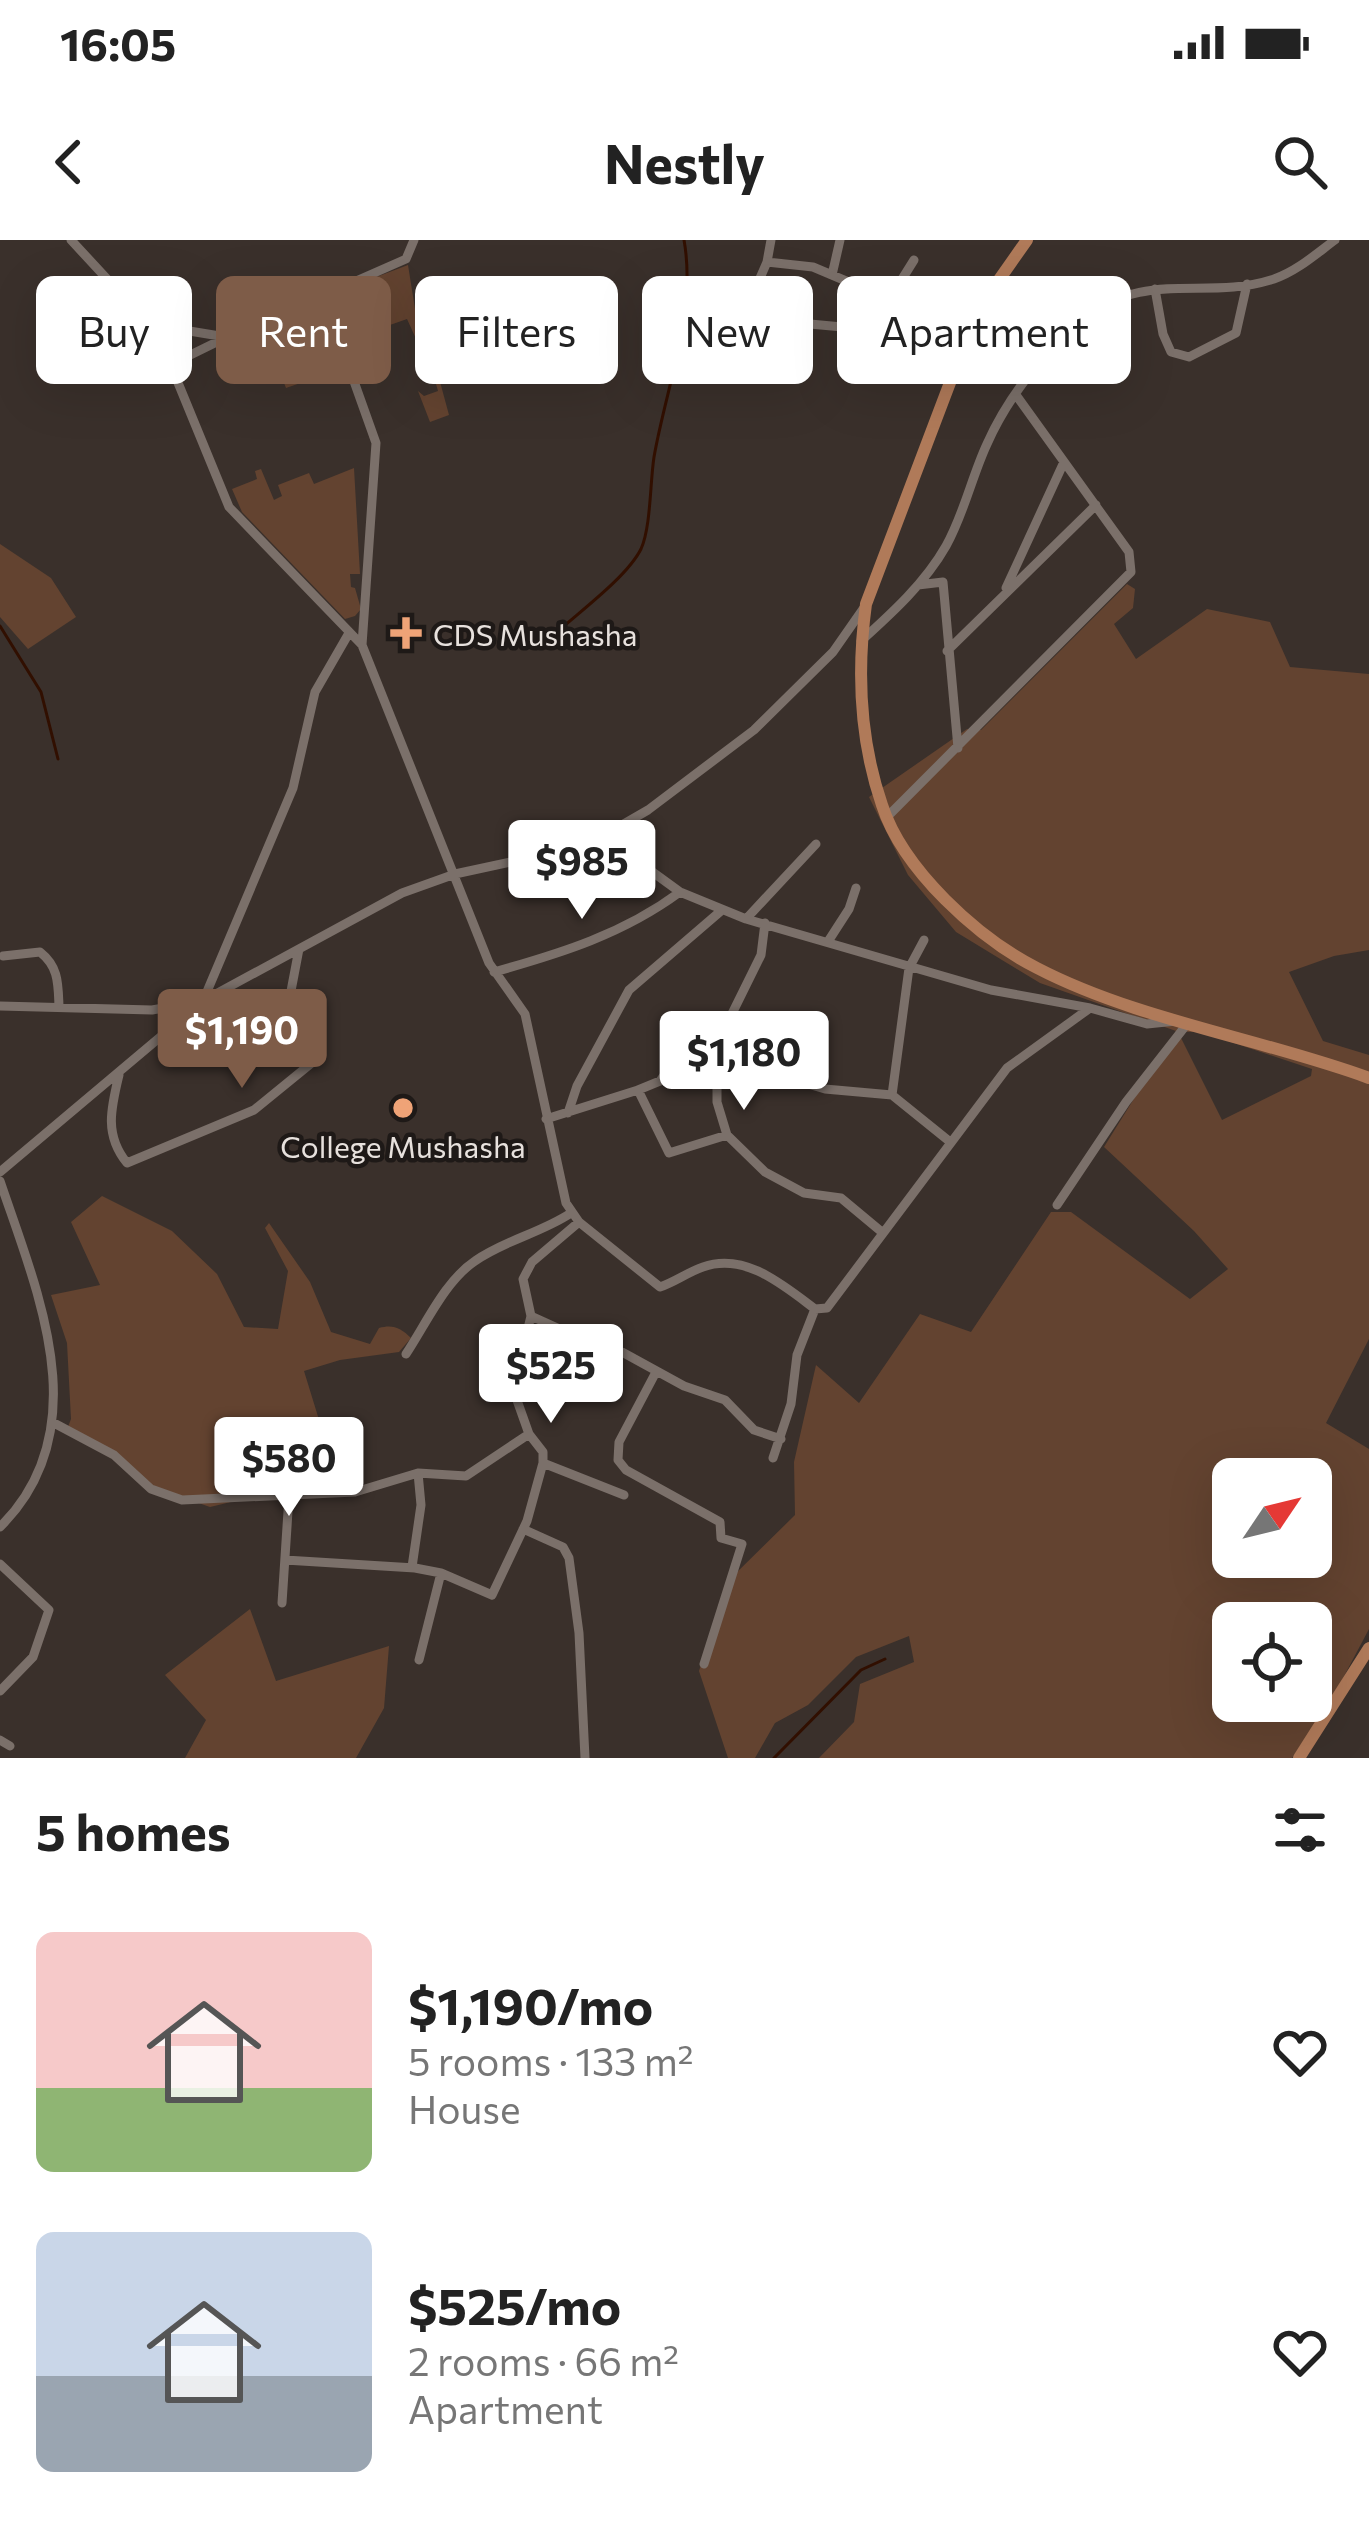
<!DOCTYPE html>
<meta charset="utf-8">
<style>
body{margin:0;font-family:Commissioner,sans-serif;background:#f2f2f2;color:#222;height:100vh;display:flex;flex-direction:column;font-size:45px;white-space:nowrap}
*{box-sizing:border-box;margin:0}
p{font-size:39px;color:#767676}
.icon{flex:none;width:66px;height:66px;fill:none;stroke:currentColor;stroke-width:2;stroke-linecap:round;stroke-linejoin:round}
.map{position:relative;height:1518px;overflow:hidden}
.details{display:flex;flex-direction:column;background:#fff;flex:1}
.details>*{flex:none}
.top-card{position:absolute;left:36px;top:36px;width:1299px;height:108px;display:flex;gap:24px}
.needle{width:78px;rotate:55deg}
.controls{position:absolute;left:1212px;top:1218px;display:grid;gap:24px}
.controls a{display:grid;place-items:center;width:120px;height:120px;border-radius:18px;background:#fff;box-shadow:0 12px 48px #0002;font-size:60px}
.price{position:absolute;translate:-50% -102px;padding:0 27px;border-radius:12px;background:#fff;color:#222;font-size:39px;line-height:78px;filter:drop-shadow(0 3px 6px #0008)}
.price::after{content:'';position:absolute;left:50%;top:72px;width:36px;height:27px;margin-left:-18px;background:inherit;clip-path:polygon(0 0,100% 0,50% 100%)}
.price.active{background:#7e5c48;color:#fff}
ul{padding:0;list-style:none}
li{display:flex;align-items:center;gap:36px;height:300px;padding:0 36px}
li span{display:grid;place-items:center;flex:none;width:336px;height:240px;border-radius:18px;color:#555}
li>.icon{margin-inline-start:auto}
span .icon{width:144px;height:144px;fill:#fffc;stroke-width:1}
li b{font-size:51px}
h2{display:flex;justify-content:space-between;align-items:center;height:144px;padding:0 36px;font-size:51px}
.tag{padding:0 42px;border-radius:18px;background:#fff;box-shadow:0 12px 48px #0002;font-size:42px;line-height:108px}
.tag.active{background:#7e5c48;color:#fff}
.status{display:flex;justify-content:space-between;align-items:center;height:84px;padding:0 60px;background:#fff;direction:ltr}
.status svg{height:33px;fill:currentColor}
header{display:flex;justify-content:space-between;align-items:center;height:156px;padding:0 36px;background:#fff;font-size:54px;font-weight:700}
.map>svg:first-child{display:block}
.green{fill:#634330;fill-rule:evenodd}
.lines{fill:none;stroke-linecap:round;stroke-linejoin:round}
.stream{stroke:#310f00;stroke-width:3}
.minor{stroke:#7b706a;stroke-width:9}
.major{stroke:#b07a59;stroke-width:12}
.poi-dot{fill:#efa377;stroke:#1e1917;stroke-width:4.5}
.labels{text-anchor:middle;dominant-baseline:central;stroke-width:9;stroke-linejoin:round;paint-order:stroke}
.poi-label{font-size:30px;fill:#e7e1dd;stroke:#1e1917;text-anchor:start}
</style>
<div class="status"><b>16:05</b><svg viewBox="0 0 49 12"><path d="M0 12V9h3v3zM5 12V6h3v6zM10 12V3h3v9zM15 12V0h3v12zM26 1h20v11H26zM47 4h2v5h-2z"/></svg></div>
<header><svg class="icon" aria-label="back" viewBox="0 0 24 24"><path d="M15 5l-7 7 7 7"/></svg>Nestly<svg class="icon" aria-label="search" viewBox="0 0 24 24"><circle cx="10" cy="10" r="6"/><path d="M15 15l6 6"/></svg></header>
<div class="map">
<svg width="1369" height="1518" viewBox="0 0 1369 1518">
<rect width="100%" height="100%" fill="#3a302b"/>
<path class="green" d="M408,25L416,75L442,136L439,138L449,175L430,182L418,151L424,156L438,151L436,144L424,138L432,134L407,79L390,85L371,39Z
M325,77L344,128L286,148L269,105L278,101L277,96Z
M354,228L360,334H350L351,347L355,348L361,369L355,376L345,379L242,272L232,249L257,239L255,231L261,229L274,260L282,256L278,245L309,233L314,244Z
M0,304L51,338L76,377L28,409L0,377Z
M1127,344L1135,349L1133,368L1114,384L1136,419L1207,369L1270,382L1290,427L1369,434V710L1334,716L1289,732L1323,801L1369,815V1099L1326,1183L1369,1209V1389L1334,1455L1292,1518H819L854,1482L860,1444L914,1422L909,1396L856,1417L808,1465L775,1483L755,1518H728L699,1431L728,1341L795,1275L794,1222L816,1125L859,1163L920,1074L971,1092L1051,972H1071L1190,1059L1228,1029L1194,991L1104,907L1176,791L1040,743L956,692L908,635L869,557L967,489L981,490ZM1178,792H1201L1312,829L1311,836L1222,880ZM1233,1239H1311V1317H1233ZM1233,1383H1311V1461H1233Z
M102,956L172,991L217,1034L244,1087L278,1089L288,1031L265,988L269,983L310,1042L331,1092L370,1104L379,1088C393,1084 401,1088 411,1098L399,1112L340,1120L304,1131L340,1248L260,1255L210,1267L153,1247L68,1187L71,1179L67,1103L51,1055L100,1045L71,982Z
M250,1369L276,1441L389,1406L384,1468L356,1518H185L206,1480L165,1435Z"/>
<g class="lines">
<path class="stream" d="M0,386L41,452L58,519
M555,394C579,372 627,337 641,309C651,287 650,242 654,217C666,147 697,72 684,0
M774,1518L861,1430L885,1419"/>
<path class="minor" d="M71,0L158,94L229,267L362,405L489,723L525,774L566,963L579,982L660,1047C675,1042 688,1032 703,1027C745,1012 783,1045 815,1069L797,1115L791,1164L773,1218
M771,0L767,22L813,27L884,57
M767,22L740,84L742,89H783L810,84L853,88L894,52L914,20
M832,35L840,0
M1155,49L1163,94L1171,112L1189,117L1236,93L1247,44
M894,52L908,57L935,79L939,97L962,111
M153,85L250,101L327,72
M172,124L229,96
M918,345L943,342L958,508
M1006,348L1064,222
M861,401C892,373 925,343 946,306C964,274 972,236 987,204C1007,159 1043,112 1081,81C1148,27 1203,62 1274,39C1297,31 1316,14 1335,0
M362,405L376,203L325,60L331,52L406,19L414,0
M947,411L1096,265
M887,577L1131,332L1129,312L1016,155
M603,596L680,652L746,679L991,750L1090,768
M746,679L816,604
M765,683L761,715L722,794L717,817V862L727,895L765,932L804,953L841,958L883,993
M829,700L849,669L856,648
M3,716L40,712C59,727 58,744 59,766
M494,732C562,713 623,694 680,652
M0,766L152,770L203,761L293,548L315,452L349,393
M119,835C111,868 104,895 127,923L254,870L319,817L291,751L299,709
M638,850L660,841L678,815L717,817L825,849L892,855L949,901
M892,855L909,728L924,700
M568,873L577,846L629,750L722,670
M546,879L638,850L669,913L727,895
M0,932L203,761L402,653L455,634L556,612L603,596L648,570L754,490L833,412L863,369
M0,941C37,1051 99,1189 0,1287
M1057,965L1126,862L1187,784
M815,1069L827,1068L1007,828L1090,768L1147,784L1176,781
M531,1076L595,1105L622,1112L684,1146L725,1160L754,1190L781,1199
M406,1114C426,1084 445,1041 475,1021C505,1000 541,993 571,973
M656,1132L619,1202L618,1220L626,1230L720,1282L721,1298L742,1304L704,1424
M52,1182L114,1215L151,1249L182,1260L355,1252L418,1233L466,1236L529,1194
M543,1223L624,1255
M523,1289L563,1307L569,1318L579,1393L585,1518
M285,1320L415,1328L441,1333L492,1355L527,1281L543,1223V1212L529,1194L513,1149L531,1076L523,1039L532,1022L579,982
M0,1324L49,1370L33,1417L0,1451
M412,1327L421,1265L418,1233
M282,1363L289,1256
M419,1420L441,1333
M0,1500L10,1506"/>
<path class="major" d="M1027,0L989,54L962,111L866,364C857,430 860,501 882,565C903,630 978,698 1037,728C1137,780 1263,799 1369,838
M1299,1518L1369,1408"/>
</g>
<g class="poi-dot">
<path d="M400 375h12v12h12v12h-12v12h-12v-12h-12v-12h12z"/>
<circle cx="403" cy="868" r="12"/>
</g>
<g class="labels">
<g class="poi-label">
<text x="433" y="393">CDS Mushasha</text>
<text x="403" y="905" text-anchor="middle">College Mushasha</text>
</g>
</g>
</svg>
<div class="controls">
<a><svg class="needle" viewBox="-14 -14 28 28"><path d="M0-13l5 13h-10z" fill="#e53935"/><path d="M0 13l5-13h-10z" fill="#767676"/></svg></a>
<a><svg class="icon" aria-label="locate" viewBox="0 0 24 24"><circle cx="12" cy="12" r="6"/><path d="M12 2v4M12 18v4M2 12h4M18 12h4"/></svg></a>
</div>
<b class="price" style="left:582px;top:682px">$985</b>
<b class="price active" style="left:242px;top:851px">$1,190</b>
<b class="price" style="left:744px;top:873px">$1,180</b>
<b class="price" style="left:551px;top:1186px">$525</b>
<b class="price" style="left:289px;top:1279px">$580</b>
<div class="top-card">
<a class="tag">Buy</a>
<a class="tag active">Rent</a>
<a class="tag">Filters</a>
<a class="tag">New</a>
<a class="tag">Apartment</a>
</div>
</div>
<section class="details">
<h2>5 homes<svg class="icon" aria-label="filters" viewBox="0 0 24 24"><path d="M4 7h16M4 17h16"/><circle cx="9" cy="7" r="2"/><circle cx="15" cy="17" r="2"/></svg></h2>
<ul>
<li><span style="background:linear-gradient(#f6c9c9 65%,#8fb573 0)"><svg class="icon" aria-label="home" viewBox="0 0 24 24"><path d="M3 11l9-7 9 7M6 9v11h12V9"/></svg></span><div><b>$1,190/mo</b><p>5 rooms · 133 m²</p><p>House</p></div><svg class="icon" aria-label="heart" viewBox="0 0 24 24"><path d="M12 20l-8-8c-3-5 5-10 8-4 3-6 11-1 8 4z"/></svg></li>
<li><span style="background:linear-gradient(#c9d6e8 60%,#9aa5b1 0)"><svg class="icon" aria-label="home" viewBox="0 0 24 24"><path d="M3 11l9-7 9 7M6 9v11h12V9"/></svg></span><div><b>$525/mo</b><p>2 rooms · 66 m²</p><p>Apartment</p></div><svg class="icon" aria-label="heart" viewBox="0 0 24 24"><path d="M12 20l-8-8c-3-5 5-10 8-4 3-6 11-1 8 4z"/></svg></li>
</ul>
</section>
